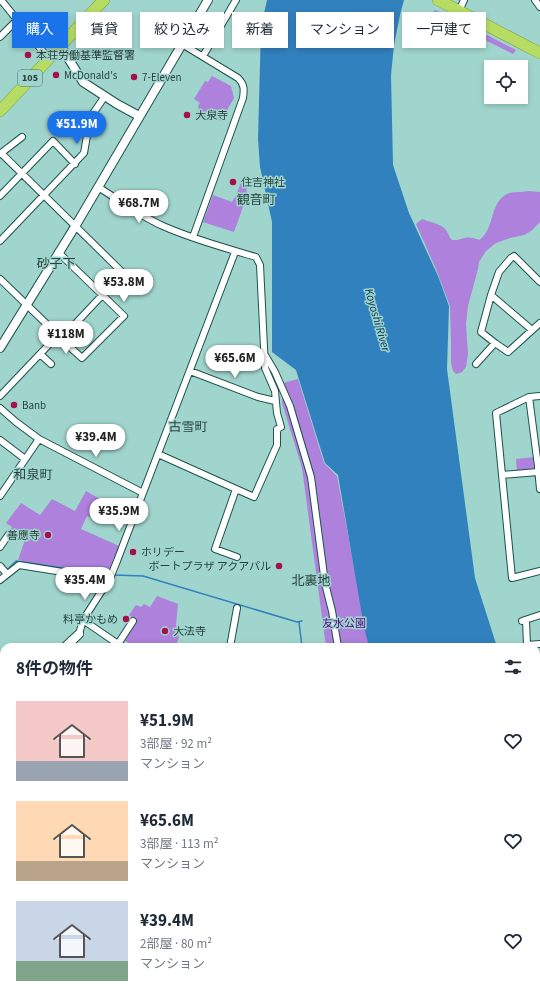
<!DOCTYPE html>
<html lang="ja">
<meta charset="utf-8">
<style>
body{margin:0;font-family:"Source Sans 3","Noto Sans JP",sans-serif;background:#f2f2f3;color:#1f2937;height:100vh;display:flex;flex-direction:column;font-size:15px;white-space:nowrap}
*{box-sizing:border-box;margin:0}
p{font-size:13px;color:#747a83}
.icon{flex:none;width:22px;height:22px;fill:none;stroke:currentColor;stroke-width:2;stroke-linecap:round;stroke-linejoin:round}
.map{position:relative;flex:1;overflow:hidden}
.details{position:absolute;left:0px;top:643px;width:540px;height:356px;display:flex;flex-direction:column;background:#fff;border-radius:12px 12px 0 0;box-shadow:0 2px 6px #0003}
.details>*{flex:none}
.guide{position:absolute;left:12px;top:12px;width:516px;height:36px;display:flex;gap:8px}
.controls{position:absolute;left:484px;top:60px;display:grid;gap:8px}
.controls a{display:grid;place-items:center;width:44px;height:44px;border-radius:0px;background:#fff;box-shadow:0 2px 6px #0003;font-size:20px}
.price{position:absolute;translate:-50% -34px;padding:0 9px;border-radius:14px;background:#fff;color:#222;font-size:13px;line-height:26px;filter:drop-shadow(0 1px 2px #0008)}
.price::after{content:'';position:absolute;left:50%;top:24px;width:12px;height:9px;margin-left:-6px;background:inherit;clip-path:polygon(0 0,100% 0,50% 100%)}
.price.on{background:#1a73e8;color:#fff}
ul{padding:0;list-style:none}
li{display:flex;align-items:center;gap:12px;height:100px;padding:0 16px}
li span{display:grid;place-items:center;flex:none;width:112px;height:80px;border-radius:0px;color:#555}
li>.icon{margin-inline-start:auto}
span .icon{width:48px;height:48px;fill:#fffc;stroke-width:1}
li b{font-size:17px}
h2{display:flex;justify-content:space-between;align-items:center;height:48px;padding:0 16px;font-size:17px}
.tag{padding:0 14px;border-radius:0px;background:#fff;box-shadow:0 2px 6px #0003;font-size:14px;line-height:36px}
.tag.on{background:#1a73e8;color:#fff}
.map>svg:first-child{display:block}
.green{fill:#ad81dc}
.water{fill:#3181be}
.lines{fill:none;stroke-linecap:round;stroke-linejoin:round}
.stream{stroke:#3181be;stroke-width:1.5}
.minor-casing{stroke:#1e524c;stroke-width:8}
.tertiary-casing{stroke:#1e524c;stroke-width:10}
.trunk-casing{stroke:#7aa03e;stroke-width:12}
.minor{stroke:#fff;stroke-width:6}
.tertiary{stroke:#fff;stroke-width:8}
.trunk{stroke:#b7dc64;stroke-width:11}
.poi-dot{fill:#a5104c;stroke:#a0d5ce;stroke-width:1.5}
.labels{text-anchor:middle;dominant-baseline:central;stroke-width:3;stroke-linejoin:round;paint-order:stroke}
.shield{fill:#a0d5ce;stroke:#4e6d69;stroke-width:1}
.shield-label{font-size:10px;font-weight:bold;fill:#2b413e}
.poi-label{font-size:11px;fill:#2b413e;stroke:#a0d5ce;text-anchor:start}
.park-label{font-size:11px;fill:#550686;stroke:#a0d5ce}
.water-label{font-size:12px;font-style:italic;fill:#03304f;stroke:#a0d5ce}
.quarter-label{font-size:13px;fill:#2b413e;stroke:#a0d5ce}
</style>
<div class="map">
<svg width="540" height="999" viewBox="0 0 540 999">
<rect width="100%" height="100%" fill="#a0d5ce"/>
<path class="green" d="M435,10L456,20L453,26L432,15Z
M485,34L516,50L513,54L483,39Z
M212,76L231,86L234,98L221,121L212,116L210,121L198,114L199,111L198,106L200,103L194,99L205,81L208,82Z
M242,180L246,182L247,196L239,203L243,207L234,232L203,222L213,195L232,202L234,198H235Z
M528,191L540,192V222L531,231L524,235L510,238L496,243L486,251L479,262L478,269L468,306L466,324L468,354L466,367L462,372L456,374L453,371L451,363V342L450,306L436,269L416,224L422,219C429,222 444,224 447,232C449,235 449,237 452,240C463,241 464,234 479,240C495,230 489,203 507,194C513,191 521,193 528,191Z
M298,379L324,463L337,476L369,647H326L302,468L282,403L283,383Z
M534,457L535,467L531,471L517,472L516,459Z
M86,491L100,499L90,517L87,516L81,529L119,546L107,575L64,570L18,560L25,540L13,532L12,533L9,531L12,527L6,523L21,503L40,515L52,499L75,511Z
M157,596L178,604L176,625L179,638L175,647H136L122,639L135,619L129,615L136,605L141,607L144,604L150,607Z
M4,942V995H76L72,999H0V945Z
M536,985L540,991V999H472L477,995H536Z"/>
<path class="water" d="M267,0H404L400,15L394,45L391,75L393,165L409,213L438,276L449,306L447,369L475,578L497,647H369L364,627L338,475L325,463L296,370L272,352V222L260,167L258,139L261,27Z
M99,995H365L357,999H95Z"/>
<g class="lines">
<path class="stream" d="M6,569L7,570L16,561L110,575
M114,575L143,576L297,622L302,621
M299,622L302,647"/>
<defs>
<path id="minor" d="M1,0L49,59
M535,0L540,7
M459,11L464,0
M0,37L17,20
M182,44L238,78C245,85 244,90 243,98L193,237
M203,56L236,0
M1,153L123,273
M0,154L22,137
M98,187C119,200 140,216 163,226C192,239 225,248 256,257L260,265L265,368L275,391L277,413L281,427L277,429V445L254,497L236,489
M0,196L53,141L75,164
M0,241L84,153L90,118L105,96
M58,252L124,316L82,358L61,339L123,273L138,288
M0,279L58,335L0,396
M491,295L532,330
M495,343L481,332L491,295L499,272L511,258L514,256L540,282
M40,354L51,364
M265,355L275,372L290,406L311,477L325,583L332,611L338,647
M476,364L495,343L508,352L540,323
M190,371L258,397L275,401
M540,396L529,397L496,413L512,578L540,571
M529,397L538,466
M0,408L16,422L39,439L143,493
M0,440L25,459
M158,454L236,489L215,549L237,557
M538,468L540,489
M502,475L538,472
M0,496L39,439
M0,547L9,534
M0,566L7,574
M0,580L19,565L69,573L110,578
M83,620L118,644L133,621
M526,620L527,645L540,644
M522,621L540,615
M79,634L83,620L110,578L117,561L235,252
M230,647L237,608
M0,718L4,723
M540,747C536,755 539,765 540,774
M0,850L4,847
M536,895L540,887
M0,934L4,938
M419,999L426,995
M447,999L449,995"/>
<path id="tertiary" d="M60,45L83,82L117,104L139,116
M0,348L76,225L208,0
M65,647L79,634
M0,703L4,700"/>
<path id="trunk" d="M438,0L540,53
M0,111C35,74 69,36 104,0"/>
</defs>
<use href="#minor" class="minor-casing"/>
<use href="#tertiary" class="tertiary-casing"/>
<use href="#trunk" class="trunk-casing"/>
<use href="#minor" class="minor"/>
<use href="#tertiary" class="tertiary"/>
<use href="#trunk" class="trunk"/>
</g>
<g class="poi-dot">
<circle cx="28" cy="55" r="4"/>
<circle cx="56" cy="75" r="4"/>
<circle cx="134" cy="77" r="4"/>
<circle cx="187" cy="115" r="4"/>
<circle cx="233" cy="182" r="4"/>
<circle cx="14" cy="405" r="4"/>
<circle cx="48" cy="535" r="4"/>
<circle cx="133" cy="552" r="4"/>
<circle cx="279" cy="566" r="4"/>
<circle cx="126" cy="619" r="4"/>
<circle cx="165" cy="631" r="4"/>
</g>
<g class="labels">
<rect class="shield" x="18" y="70" width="24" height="16" rx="3"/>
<g class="shield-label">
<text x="30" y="78">105</text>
</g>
<g class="poi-label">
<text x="36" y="55">本荘労働基準監督署</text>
<text x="64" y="75">McDonald's</text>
<text x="142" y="77">7-Eleven</text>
<text x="195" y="115">大泉寺</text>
<text x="241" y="182">住吉神社</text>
<text x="22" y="405">Banb</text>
<text x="40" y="535" text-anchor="end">善應寺</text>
<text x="141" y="552">ホリデー</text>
<text x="271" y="566" text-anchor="end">ボートプラザ アクアパル</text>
<text x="118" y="619" text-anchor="end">料亭かもめ</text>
<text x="173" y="631">大法寺</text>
</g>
<g class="park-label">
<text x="344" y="623">友水公園</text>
</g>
<g class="water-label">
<text transform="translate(377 320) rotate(74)">Koyoshi River</text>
</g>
<g class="quarter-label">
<text x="256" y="200">観音町</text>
<text x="56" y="264">砂子下</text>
<text x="188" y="427">古雪町</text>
<text x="33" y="475">和泉町</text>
<text x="311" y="581">北裏地</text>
</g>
</g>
</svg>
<div class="controls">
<a><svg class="icon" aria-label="locate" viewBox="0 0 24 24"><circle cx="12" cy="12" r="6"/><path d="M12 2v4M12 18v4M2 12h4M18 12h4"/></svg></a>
</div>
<b class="price on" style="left:77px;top:145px">¥51.9M</b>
<b class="price" style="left:139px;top:224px">¥68.7M</b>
<b class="price" style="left:124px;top:303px">¥53.8M</b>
<b class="price" style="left:66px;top:355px">¥118M</b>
<b class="price" style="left:235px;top:379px">¥65.6M</b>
<b class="price" style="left:96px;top:458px">¥39.4M</b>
<b class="price" style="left:119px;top:532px">¥35.9M</b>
<b class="price" style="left:85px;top:601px">¥35.4M</b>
<div class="guide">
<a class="tag on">購入</a>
<a class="tag">賃貸</a>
<a class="tag">絞り込み</a>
<a class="tag">新着</a>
<a class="tag">マンション</a>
<a class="tag">一戸建て</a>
</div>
<section class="details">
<h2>8件の物件<svg class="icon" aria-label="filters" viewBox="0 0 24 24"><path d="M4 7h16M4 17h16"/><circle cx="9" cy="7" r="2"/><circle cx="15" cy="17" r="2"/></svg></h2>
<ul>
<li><span style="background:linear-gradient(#f6c9c9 75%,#9aa5b1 0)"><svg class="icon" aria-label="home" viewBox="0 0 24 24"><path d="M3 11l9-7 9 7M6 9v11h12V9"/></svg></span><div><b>¥51.9M</b><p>3部屋 · 92 m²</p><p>マンション</p></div><svg class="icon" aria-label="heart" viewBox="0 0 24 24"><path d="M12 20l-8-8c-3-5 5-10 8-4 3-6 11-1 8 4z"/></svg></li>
<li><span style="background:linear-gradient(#ffd9b3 75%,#b9a48a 0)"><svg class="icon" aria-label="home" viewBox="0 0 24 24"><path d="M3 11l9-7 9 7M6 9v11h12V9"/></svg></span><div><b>¥65.6M</b><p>3部屋 · 113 m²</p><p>マンション</p></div><svg class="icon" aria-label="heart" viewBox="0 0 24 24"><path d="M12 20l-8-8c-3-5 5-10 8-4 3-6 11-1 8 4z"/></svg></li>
<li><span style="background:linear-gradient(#c9d6e8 75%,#7fa58c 0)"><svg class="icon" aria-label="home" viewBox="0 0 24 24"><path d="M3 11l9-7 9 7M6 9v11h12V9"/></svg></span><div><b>¥39.4M</b><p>2部屋 · 80 m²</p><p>マンション</p></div><svg class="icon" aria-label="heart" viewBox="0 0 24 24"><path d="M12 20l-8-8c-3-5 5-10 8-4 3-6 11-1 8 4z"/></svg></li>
</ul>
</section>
</div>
